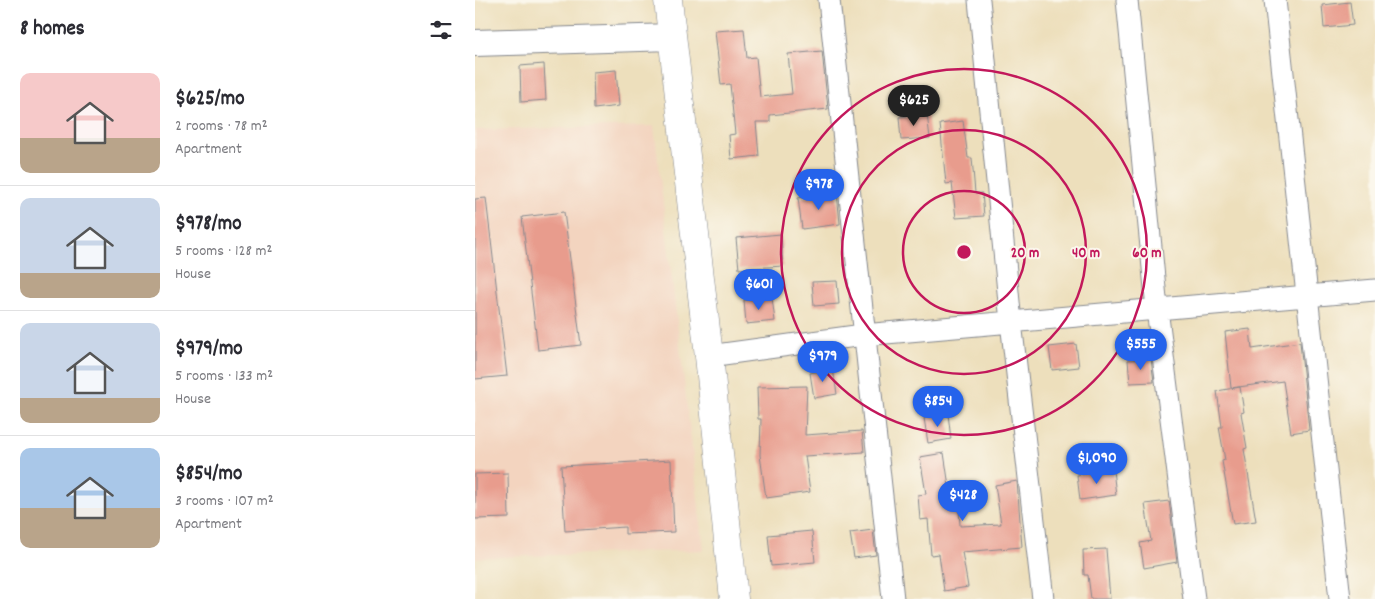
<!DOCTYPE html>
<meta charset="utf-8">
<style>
body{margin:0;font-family:Dekko,sans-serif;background:#f2f2f3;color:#2b2b33;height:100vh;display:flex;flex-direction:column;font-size:19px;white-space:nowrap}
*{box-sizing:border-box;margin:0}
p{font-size:16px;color:#7c7c81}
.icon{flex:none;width:28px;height:28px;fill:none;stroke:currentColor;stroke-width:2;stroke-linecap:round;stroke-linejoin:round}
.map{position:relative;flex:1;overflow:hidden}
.panel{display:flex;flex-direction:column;background:#fff;width:475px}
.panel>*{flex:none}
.price{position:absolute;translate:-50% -42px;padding:0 11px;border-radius:18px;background:#2563eb;color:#fff;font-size:16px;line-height:32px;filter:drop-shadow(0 1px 2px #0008)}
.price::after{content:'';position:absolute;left:50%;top:30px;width:15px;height:11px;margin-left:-8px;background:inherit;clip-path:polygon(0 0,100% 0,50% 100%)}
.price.on{background:#222;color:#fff}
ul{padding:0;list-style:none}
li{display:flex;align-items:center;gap:15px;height:125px;padding:0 20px}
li+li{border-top:1px solid #e1e1e2}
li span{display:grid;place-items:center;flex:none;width:140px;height:100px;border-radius:10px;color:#555}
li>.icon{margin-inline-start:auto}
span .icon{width:60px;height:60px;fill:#fffc;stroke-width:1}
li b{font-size:21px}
h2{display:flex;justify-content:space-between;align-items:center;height:60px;padding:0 20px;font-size:21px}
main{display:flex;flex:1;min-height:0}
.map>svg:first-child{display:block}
.built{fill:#f3d4bf}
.building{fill:#e89c8d}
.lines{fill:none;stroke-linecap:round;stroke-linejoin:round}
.minor-casing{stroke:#84878d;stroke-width:23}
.major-casing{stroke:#84878d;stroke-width:28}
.highway-casing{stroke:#84878d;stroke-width:29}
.minor{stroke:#fff;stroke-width:21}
.major{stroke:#fff;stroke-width:26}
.highway{stroke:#fff;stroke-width:28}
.ring{fill:none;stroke:#c2185b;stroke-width:2.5}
.centre{fill:#c2185b;stroke:#fbf7ec;stroke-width:2.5}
.ring-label{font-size:15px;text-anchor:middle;font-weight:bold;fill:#c2185b;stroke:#fbf7ec;stroke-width:4;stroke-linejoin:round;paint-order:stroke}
</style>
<main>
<section class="panel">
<h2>8 homes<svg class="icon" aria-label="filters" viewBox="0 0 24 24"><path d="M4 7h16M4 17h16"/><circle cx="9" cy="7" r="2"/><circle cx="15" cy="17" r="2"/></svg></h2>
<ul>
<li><span style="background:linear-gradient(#f6c9c9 65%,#b9a48a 0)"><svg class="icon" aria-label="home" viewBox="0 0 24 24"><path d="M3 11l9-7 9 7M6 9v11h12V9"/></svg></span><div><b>$625/mo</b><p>2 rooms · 78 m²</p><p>Apartment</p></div></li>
<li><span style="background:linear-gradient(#c9d6e8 75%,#b9a48a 0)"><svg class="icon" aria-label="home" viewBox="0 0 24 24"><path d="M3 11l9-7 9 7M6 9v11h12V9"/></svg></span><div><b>$978/mo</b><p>5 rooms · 128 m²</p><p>House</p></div></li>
<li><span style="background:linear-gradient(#c9d6e8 75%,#b9a48a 0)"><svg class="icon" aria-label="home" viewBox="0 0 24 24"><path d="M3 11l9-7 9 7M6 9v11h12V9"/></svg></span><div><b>$979/mo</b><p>5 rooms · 133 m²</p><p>House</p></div></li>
<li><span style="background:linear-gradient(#a9c7e8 60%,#b9a48a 0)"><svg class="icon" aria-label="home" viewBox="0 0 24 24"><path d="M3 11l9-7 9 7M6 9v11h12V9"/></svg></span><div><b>$854/mo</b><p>3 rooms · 107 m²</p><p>Apartment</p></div></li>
</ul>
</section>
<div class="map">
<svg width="900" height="599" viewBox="0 0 900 599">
<rect width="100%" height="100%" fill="#fbf7ec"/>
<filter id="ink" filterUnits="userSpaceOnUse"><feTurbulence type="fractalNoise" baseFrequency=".02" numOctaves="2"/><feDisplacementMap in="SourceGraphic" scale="10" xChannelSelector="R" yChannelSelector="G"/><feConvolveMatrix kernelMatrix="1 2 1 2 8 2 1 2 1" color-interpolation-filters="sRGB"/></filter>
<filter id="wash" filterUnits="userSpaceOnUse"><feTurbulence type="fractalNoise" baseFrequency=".0096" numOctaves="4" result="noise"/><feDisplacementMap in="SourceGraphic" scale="20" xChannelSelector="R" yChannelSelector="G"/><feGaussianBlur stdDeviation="1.12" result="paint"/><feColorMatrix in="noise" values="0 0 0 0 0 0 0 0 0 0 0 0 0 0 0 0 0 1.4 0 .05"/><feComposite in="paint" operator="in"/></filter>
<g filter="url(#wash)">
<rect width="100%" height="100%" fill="#eddfbc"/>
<path class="built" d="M179,126L229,550L0,558V130Z"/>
<g id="blocks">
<path class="building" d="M875,2L878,25L849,28L847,5Z
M269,29L272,58L281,57L285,97L317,94L313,54L347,51L353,109L295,115V122H281L284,156L256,159L254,135L260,134L255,84L246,85L240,31Z
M69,64L71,100L46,102L45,66Z
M141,70L144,106L119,109L118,72Z
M452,114L455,138L426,140L424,117Z
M488,121L493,158H497L500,193H507L509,216L481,218L477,183L471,184L465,124Z
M362,193L365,224L327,229L323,198Z
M11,198L32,376L0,379V199Z
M89,212L106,345L63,350L47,217Z
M306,234L308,266L264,269L261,238Z
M362,281L364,304L339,306L337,282Z
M297,298L300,321L271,324L269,300Z
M775,329L777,349L825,342L834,430L816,433L808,381L756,388L750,332Z
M601,344L604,367L577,370L574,347Z
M676,359L679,382L655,383L653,360Z
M358,369L362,394L339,398L335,373Z
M332,386L330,435L387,431L389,452L330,456L335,492L291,498L285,455L286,419H283L282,387Z
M765,387L769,412L766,413L772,448L769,449L781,521L758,524L747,461L750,460L744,427H747L742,391Z
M473,414L476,439L453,443L449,418Z
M469,453L475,493L483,492L485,526L526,524L520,485L542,481L547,547L487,552L493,587L469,591L464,554L456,555L453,519L445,520L443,495L451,494L445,457Z
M196,460L199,532L150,534V527L90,531L86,466Z
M638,470L641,495L605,500L602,475Z
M33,473L34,518L0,519V474Z
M694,501L702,562L669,568L665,543L676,541L670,504Z
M398,530L401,555L379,558L375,533Z
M337,531L340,562L296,566L293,535Z
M631,549L635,599H616L613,575H609L608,550Z"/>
</g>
</g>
<g filter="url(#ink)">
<use href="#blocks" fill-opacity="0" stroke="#84878d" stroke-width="1"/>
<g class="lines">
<defs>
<path id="minor" d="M354,0L418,599
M504,0L536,322L568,599
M652,0L682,309L719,599
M800,0L865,599
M234,356L388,335L900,290"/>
<path id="major" d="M0,43L197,37"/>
<path id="highway" d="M193,0L234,356L259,599"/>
</defs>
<use href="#minor" class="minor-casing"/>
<use href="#major" class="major-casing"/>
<use href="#highway" class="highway-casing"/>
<use href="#minor" class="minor"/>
<use href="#major" class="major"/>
<use href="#highway" class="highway"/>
</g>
</g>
<g class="ring">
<circle cx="489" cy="252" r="61"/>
<circle cx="489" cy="252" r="122"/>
<circle cx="489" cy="252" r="183"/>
</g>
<circle cx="489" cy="252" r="8" class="centre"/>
<g class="ring-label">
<text x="550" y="257">20 m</text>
<text x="611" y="257">40 m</text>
<text x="672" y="257">60 m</text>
</g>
</svg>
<b class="price on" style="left:439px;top:127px">$625</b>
<b class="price" style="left:344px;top:211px">$978</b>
<b class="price" style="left:284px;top:311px">$601</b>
<b class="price" style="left:666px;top:371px">$555</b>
<b class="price" style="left:348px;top:383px">$979</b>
<b class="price" style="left:463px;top:428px">$854</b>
<b class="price" style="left:622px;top:485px">$1,090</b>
<b class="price" style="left:488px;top:522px">$428</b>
</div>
</main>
